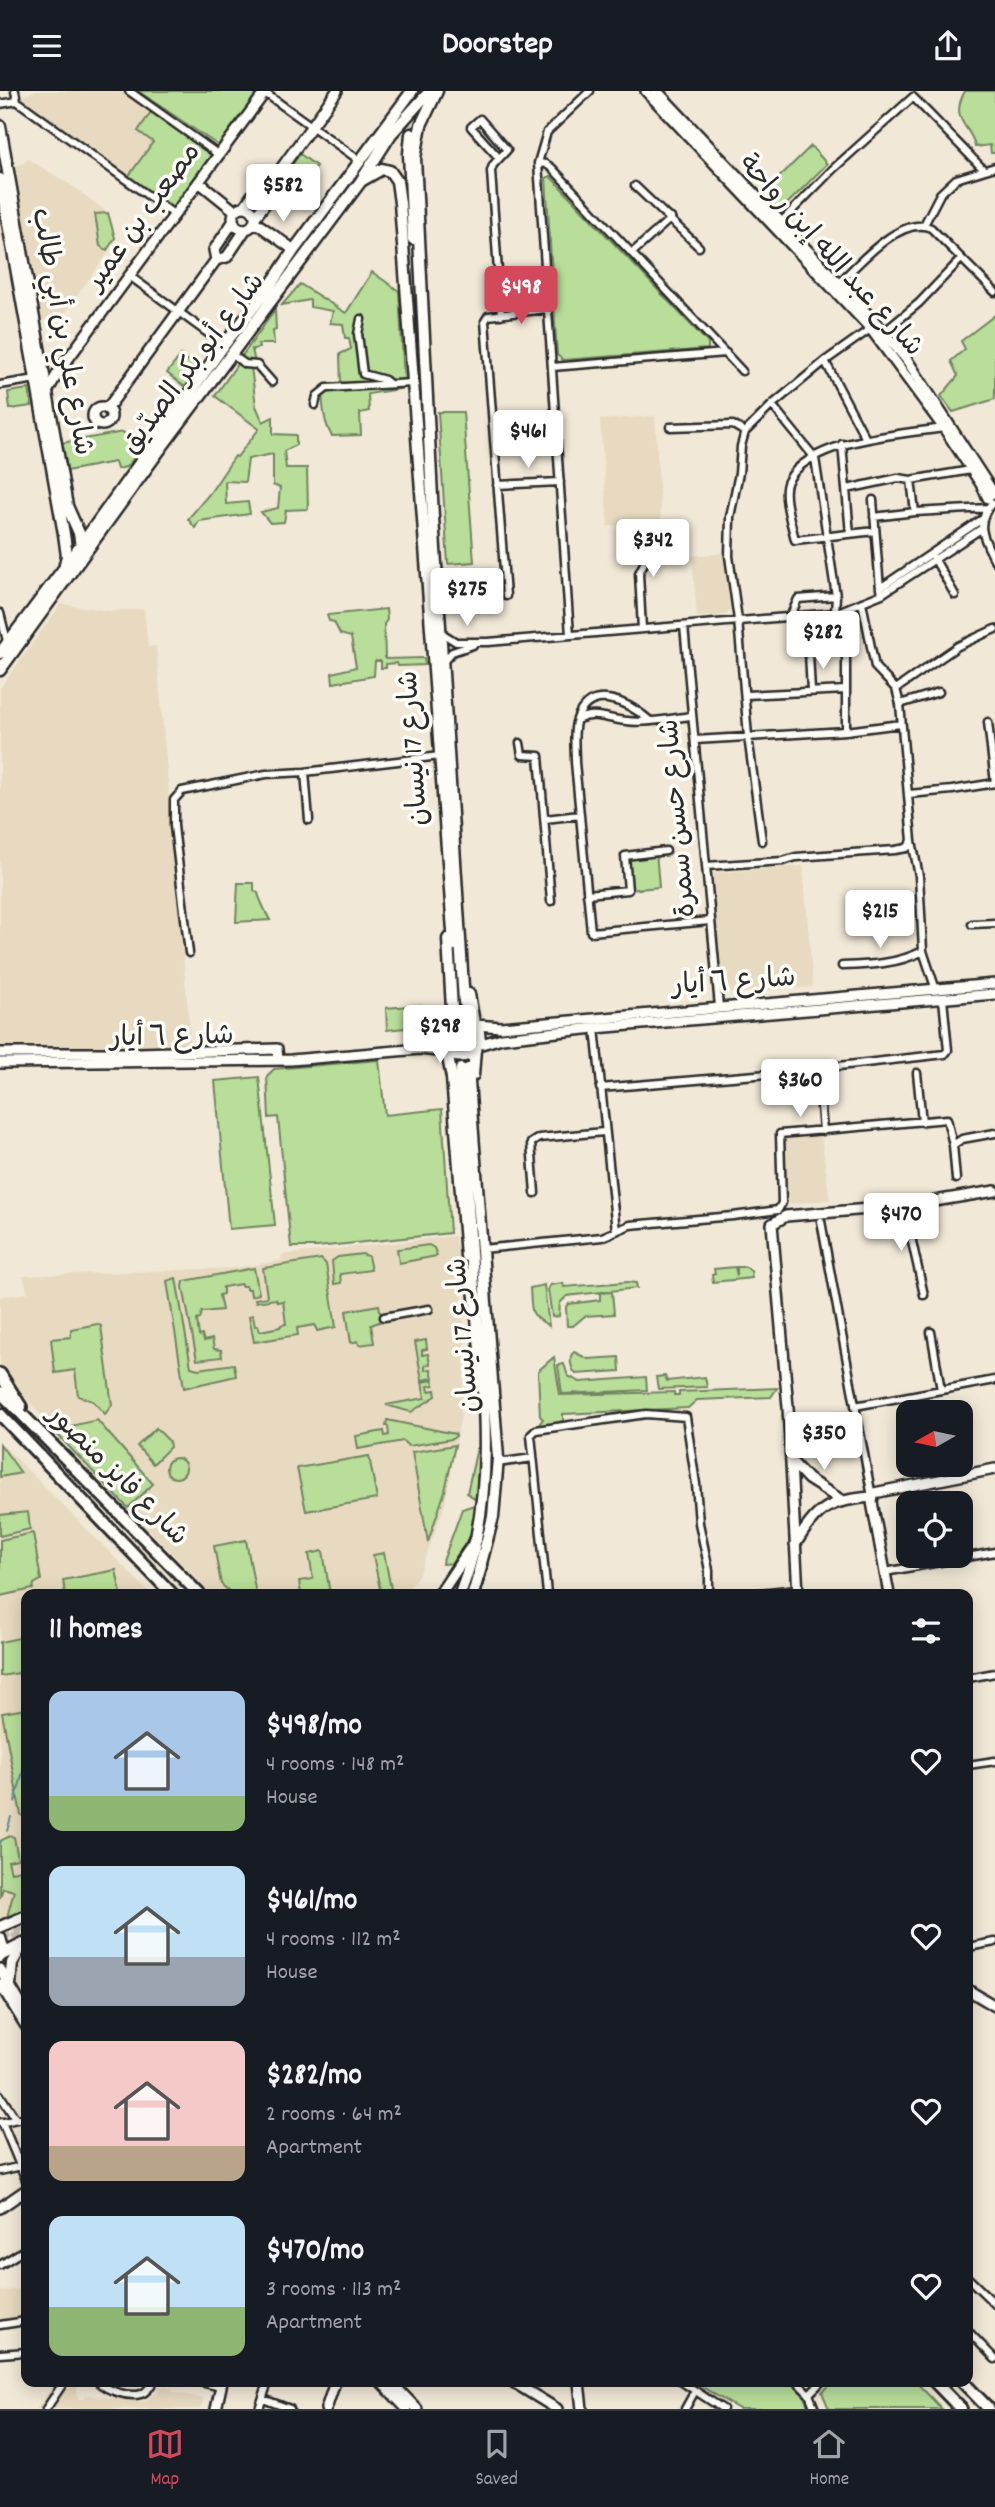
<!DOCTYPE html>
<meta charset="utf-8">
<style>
body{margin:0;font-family:Dekko,"Playpen Sans Arabic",sans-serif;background:#242831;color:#f1f3f6;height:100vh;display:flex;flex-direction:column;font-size:26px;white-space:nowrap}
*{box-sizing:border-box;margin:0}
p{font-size:23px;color:#9ea1a6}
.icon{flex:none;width:38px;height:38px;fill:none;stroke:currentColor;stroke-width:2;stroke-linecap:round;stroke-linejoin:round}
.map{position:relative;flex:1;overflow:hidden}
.details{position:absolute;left:21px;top:1498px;width:952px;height:798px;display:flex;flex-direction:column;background:#171b24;border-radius:14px;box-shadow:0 4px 18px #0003}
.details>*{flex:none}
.needle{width:46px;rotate:261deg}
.controls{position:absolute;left:896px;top:1309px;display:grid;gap:14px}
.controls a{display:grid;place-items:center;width:77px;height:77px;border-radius:14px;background:#171b24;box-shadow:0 4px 18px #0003;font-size:35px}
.price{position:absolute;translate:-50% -60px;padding:0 16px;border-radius:7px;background:#fff;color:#222;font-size:23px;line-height:46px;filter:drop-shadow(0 2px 4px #0008)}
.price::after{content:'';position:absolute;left:50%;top:42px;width:21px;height:16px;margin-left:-10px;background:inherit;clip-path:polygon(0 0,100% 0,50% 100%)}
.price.current{background:#d1495b;color:#fff}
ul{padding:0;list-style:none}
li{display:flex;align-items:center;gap:21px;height:175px;padding:0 28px}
li span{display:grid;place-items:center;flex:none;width:196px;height:140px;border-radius:14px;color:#555}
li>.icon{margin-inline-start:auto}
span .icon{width:84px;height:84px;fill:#fffc;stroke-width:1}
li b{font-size:30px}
h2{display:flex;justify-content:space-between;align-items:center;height:84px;padding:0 28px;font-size:30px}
header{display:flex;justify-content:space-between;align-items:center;height:91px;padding:0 28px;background:#171b24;font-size:32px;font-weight:800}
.tabs{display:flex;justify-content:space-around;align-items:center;height:98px;border-top:2px solid #363941;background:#171b24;font-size:19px;color:#9ea1a6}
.tabs a{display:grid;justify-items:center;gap:4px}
.tabs .current{color:#d1495b}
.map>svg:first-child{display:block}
.built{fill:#e8dac0}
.green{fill:#b8de99;stroke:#728462;stroke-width:2}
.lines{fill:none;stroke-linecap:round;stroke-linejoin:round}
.stream{stroke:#609096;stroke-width:2}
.primary-tunnel{stroke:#c9c2b5;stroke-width:10;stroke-dasharray:10 5;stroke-linecap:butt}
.street-casing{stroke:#2b2b2b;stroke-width:11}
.secondary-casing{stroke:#2b2b2b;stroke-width:14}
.primary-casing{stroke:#2b2b2b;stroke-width:15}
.highway-casing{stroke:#2b2b2b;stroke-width:16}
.street{stroke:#fdfcf7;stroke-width:6}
.secondary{stroke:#fdfcf7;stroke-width:9}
.primary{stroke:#fdfcf7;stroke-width:10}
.highway{stroke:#fdfcf7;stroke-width:10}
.labels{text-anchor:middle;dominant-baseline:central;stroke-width:7;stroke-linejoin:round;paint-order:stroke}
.street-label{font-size:28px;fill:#2b2b2b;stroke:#fdfcf7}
</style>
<header><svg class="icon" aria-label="menu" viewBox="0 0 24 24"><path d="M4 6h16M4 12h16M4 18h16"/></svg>Doorstep<svg class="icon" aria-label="share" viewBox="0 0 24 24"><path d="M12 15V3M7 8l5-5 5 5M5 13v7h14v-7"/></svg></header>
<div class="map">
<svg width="995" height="2318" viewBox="0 0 995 2318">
<rect width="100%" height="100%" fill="#f1e8d7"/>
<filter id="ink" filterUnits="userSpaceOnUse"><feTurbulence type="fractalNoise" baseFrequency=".0143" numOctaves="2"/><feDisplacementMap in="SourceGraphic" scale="14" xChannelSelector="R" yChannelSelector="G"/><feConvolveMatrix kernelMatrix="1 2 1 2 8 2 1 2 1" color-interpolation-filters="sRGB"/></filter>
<g filter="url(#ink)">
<path class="built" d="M35,0H122L211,64L172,118L21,6Z
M28,68L74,96L108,122L96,123L107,159H110L61,227L42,229L14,75L23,73Z
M655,325L661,433L608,435L600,329Z
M724,462L730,519L727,524L697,526L692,465Z
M61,513L110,520L144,518L148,556L156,555L191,955H0V597Z
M803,775L813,896L732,902L720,894L712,782Z
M821,1045L830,1109L789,1113L783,1048Z
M455,1145L456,1154L460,1156L465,1268L461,1323L445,1414L420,1481L405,1503H211L47,1332L0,1276V1206L28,1202L23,1185L231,1177L281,1170L282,1164Z
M0,1351L151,1503H26V1821L0,1832Z
M26,2197V2227L0,2231V2201Z
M56,2291L62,2296L63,2294L68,2297H72V2294H77L78,2308H85L86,2304L145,2311L154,2303L157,2304L159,2295L173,2298V2301L203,2307L201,2318H36Z"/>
<path class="green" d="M138,0H260L219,55Z
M965,0H995V62H991L990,54L975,56C973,36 948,30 965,0Z
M151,21L211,64L172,118L128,86L153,51L138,40Z
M811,55L827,73L780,120L763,102Z
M300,63L316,75L305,90L289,78Z
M550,85L708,252V258L563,269L557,264L546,87Z
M108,122L115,147L107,159L100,155L95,123Z
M372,181L399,200L404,291L341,294L340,263L351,258L349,247H345L343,233L330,232L333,220L310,216V209L282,214L300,193L346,222Z
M275,219L276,239L273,240L274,253H258L259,257L252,258L255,272L244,270L242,265Z
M995,224V308L953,321L941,305L958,285L951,270L965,258L961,250Z
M181,264L198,278L185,296L167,282Z
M238,272L251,276L256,315L263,331L273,326V343L296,344V354L284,360L286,377H307L308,418L286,419L284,431L270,432L261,421L278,417L280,397L273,394V363L248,368L245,391L225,390L226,413L248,411L250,423L199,430L195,437L188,428L210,402L235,365L237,366L259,338L215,305Z
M406,294V297L368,303L369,320L360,322L361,344L332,345C324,333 323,316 322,301L328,298Z
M29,298L32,315L10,318L8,301Z
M438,321H463L474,471L448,473Z
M123,341L142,358L126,376L117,378L115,371L66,380L61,352Z
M386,518L387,529L384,533L385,568L424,567L425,574L398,575L397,572L386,573V577H381V570H375L374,585L333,592L332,582L356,576L351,546L340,543L334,531L329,530L327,524Z
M656,761L659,796L628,799L625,765Z
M238,792H254V799L258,802C259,807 267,824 270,829L236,831Z
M422,914L424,935L387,939L386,917Z
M446 945a14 14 0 1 1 28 0a14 14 0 1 1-28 0Z
M379,969L385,1024L442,1018L450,1142L317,1156H291L278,1026L269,1027L267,985L274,978Z
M259,986L275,1134L229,1138L215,990Z
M429,1154L434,1157L437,1165L399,1172L397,1158Z
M362,1163L368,1165L371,1179L340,1183L341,1192L334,1193L332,1170L338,1166Z
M321,1168L326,1173L336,1236L317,1240L315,1234L297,1237L298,1244L254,1251L249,1225L253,1224L255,1235L258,1234L260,1240L280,1236L281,1234L286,1233L283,1210L277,1211L276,1208L256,1211L255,1208L267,1206L263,1177Z
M735,1176L737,1185V1176H746L751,1180L752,1187L713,1191L712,1184L715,1183L714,1178Z
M254,1177L259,1203L251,1205L250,1198H246V1195H241V1193L223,1196V1203L219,1204L222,1219L202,1221L200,1228L197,1229L199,1245L202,1244L204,1250L212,1248L214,1258L221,1259L222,1266L197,1269L183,1196L184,1190Z
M176,1187L191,1276L198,1278L234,1273L236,1285L184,1297L167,1190Z
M627,1191L636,1192L637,1197L567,1205L560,1212L559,1225L552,1226L548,1198L550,1194L563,1192L564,1196Z
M544,1194L549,1235C528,1222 532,1222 530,1197Z
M612,1201L614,1223L585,1225L573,1235H567L566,1217L569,1213L600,1209V1202Z
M379,1214L382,1230L371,1234L374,1252L359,1254L358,1250L351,1252L346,1220Z
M97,1233L101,1235L112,1314L105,1323L93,1310L78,1305L75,1279L55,1282L51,1248L71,1246V1238Z
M426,1249L427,1258L422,1259V1264L428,1263L430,1273L425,1274V1279L431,1278L433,1287L422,1289L415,1251Z
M574,1261L588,1268L619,1266L620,1280L576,1283C571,1278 568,1265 574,1261Z
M554,1266L560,1304L674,1301V1304H679V1301L777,1297L771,1306L697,1309L688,1317L563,1323V1330L559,1331L560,1334L537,1336L543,1328L540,1325L538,1280Z
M564,1273L568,1285L580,1291L646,1286L647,1299L562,1303L558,1274Z
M665,1285L667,1290L705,1286L707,1296L658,1298L656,1286Z
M433,1289L434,1294L428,1295L429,1300L435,1299L436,1305L411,1321L386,1314L425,1307L422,1291Z
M97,1329L153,1393L128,1417L53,1339Z
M387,1329L455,1343L456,1345L452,1348L408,1355L403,1350L358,1358L356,1345L384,1340L385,1345L389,1344L388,1335H386Z
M156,1337L169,1350L170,1356L153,1373L137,1355Z
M0,1353L21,1382L0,1386Z
M455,1354L445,1400L428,1451L412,1361Z
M477,1357L479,1358L477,1409L467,1402Z
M369,1365L377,1408L306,1420L297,1377Z
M166 1377a10 10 0 1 1 20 0a10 10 0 1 1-20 0Z
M477,1413L474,1438L458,1472L442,1473L462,1418Z
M28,1421L30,1438L0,1445V1424Z
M33,1442L41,1489L34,1493L33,1498L0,1505V1449Z
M246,1449L256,1503H232L221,1493L214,1455Z
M323,1460L330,1503H301L299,1490L313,1488L309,1463Z
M384,1462L392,1503H381L373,1464Z
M116,1479L121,1503H65L63,1489Z
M24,1546L26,1548V1581L0,1585V1551Z
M26,1618V1726L21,1724L2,1622Z
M10,1745L14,1746L18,1768L8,1770L11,1781L26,1778V1821L5,1832H0V1829L6,1830L14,1800L3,1797L0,1807V1750Z
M694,2291H794L805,2303L808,2318H739Z
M833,2291H916L942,2318H829L822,2301Z"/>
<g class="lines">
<path class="stream" d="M15,1711L26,1669
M7,1740L11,1726
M0,1752L2,1749"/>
<path class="primary-tunnel" d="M400,28L420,0
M411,43L418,13
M464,911L468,978
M459,935L461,978
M0,1846L26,1833
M0,1855L26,1841"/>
<defs>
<path id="street" d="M15,0L17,10L175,124
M129,0L219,64
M265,2L359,69
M0,13L17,10
M499,67L471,36L480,28L507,59L493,74L491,80L501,224
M538,72L546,73L552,77L742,280
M635,95L699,156
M782,130L833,78L913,6L984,79
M924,134L940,103L956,88L995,76
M632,162L671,127
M131,186L224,254
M838,193C858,173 901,124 931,137L995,201
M361,228L358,243L363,283L385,289L390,293
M884,241L919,212L961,168
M231,263L245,273L257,274L272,291
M825,270L866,348
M552,276L726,262
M0,294L36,288
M315,314L317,305L327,297L413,292
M772,314L815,367L836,505L835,522
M670,336L733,334L745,341
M842,353L850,443
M911,389L915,421
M497,394L560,391
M847,398L898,387L911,389L971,379
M873,409L880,498
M992,412C974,433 984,448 995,470
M874,426L915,421L988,417
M875,440L795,449C792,434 781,403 788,390C810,348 902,343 944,337
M934,467L955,504
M880,497L981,429
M506,505L485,230L488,225L547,218
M862,511L875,576L896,598L900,613L912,750L919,785L923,860L936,899
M840,520L846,568V640
M0,522L7,550
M823,523L826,558
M791,524L798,508L836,505
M684,535L719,916
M642,538L639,482L662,437
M440,541L456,551H488L835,522L882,503L981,438
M570,544L538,72L547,41L590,0
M443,571L452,561L473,554
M896,598L958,555L995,538
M811,600L809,562L826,558L844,557
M746,604L846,599
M900,613L939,601
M579,628C594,620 610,629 627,630C646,633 672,627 692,625
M649,629C628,611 588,591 576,631C573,644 575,657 575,671L591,841L710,830
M988,631L995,692
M695,649L846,640L901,633
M520,652L522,664L539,665L551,810
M909,703L952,699L995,692
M545,728L580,724
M309,729L305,681L440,665
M762,750L748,645L738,529L729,465L730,426L739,382L741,355L745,341L772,314L825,270L873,236
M706,775L783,770L796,766L895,759L907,757L912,750
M587,803L628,799L625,765L666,760
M972,833L995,832
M189,862L174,735V709L182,700L266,683L305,681
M842,875C870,874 898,873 923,860
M595,937L616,1140
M818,978L823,1040
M917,982L922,1031
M600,997L768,983L945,963L948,959L943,908
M953,1054L962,1048L995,1042
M535,1102L531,1052L539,1047L604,1041
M904,1115L924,1204
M821,1130L872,1406
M482,1158L602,1146L630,1134L733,1125L778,1119L782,1112L780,1043L947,1028L953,1054L956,1088
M384,1226L429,1218
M931,1241L941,1299
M855,1315L995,1289
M497,1372L533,1367
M885,1481L995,1461
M547,1503L531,1344L536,1339L646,1323L686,1326L696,1393L699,1432L709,1479V1503
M750,1503L798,1498
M968,1587L995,1582
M968,1674L995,1670
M968,1856L995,1851
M0,2004L15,2027
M2,2031L26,2089
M0,2032L26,2026
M0,2080L26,2074
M0,2174L26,2158
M968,2187L995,2213
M0,2234L26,2230
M968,2240L995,2268
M0,2263L26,2261
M98,2291C107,2299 128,2307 141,2303C147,2301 150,2296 153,2291
M200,2291L221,2296
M682,2291L723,2318
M797,2291L809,2303L815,2318
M809,2303L821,2291
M263,2308L290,2318
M46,2318L64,2291
M259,2318L268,2291
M685,2318L695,2300"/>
<path id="secondary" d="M646,0L871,238L944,337L981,393L988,407
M657,0L877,233L907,269L994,403
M199,91L235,120
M233 127a11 11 0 1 1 22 0a11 11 0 1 1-22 0Z
M244,116L266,84L280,79
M256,125L279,94L280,79L337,0
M255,131L294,159
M216,169L214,159L233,131
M47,301L59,280L266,0
M93 325a9 9 0 1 1 18 0a9 9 0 1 1-18 0Z
M107,318L216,169L227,166L245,139
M440 946a20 20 0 1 1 40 0a20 20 0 1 1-40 0Z
M476,934L501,936L995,893
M478,954L502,947L595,937L995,903
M427,958L431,942L442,935
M0,962H139L277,958L278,969
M0,972L291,969L420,958L437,960L445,959
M792,1371L808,1388L841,1409
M795,1454C818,1416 828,1410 872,1406
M798,1503L788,1316L772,1133L786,1125L904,1115L995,1100
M889,1503L872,1411L874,1402L995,1378
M0,1878L26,1922
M0,1893L26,1935
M968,1899L995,1915
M0,2117L26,2099
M381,2291L407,2318
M391,2291L417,2318
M513,2291L557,2318
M579,2291L582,2318
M216,2318L222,2291
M326,2318L335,2291"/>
<path id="primary" d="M437,0L421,34L415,67L433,426L464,911
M0,35L67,415L79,442L81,456
M411,43L409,63L413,148
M0,88L64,443L67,465L65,473
M361,90L382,78L390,80L397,90L400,112L454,854
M0,562L74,464L224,254L268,198L294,159L412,0
M0,579L161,357L361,90L391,43L430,0
M469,903L474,932
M446,931L452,918L448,848
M447,961L452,987L466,1165
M468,978L498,1367L493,1426L479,1480
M473,984L475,958
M460,1503C499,1403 483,1291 473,1186C467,1117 465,1047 461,978
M0,1836L26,1825
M0,1847L3,1857L0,1866
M0,1865L21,1854
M10,1894L12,1872L23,1853"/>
<path id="highway" d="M0,1283L21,1316
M0,1301L199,1503
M0,1323L172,1503
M440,1503L476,1449
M473,1503L481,1476
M935,2291L961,2318
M963,2291L989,2318"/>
</defs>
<use href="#street" class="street-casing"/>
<use href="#secondary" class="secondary-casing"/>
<use href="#primary" class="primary-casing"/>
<use href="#highway" class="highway-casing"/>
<use href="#street" class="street"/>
<use href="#secondary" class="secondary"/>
<use href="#primary" class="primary"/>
<use href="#highway" class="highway"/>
</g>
</g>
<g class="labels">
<g class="street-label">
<text transform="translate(145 127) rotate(-54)">مصعب بن عمير</text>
<text transform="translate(829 166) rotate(48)">شارع عبد الله إبن رواحة</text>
<text transform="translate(60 241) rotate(80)">شارع علي بن أبي طالب</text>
<text transform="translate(195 274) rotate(-53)">شارع أبو بكر الصدّيق</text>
<text transform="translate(416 657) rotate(-94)">شارع 17 نيسان</text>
<text transform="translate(680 727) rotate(-95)">شارع حسن سمرة</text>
<text transform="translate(734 893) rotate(-4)">شارع ٦ أيار</text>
<text transform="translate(172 948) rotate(-1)">شارع ٦ أيار</text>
<text transform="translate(466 1244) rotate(-95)">شارع 17 نيسان</text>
<text transform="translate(116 1386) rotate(45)">شارع فايز منصور</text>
</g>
</g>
</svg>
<div class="controls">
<a><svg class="needle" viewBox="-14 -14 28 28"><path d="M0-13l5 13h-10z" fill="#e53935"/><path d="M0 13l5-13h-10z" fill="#9ea1a6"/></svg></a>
<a><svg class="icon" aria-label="locate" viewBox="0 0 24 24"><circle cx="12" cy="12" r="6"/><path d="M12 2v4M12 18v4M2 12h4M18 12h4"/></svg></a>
</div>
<b class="price" style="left:283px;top:133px">$582</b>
<b class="price current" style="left:521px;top:235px">$498</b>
<b class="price" style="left:528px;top:379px">$461</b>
<b class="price" style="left:653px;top:488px">$342</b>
<b class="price" style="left:467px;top:537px">$275</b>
<b class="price" style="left:823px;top:580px">$282</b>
<b class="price" style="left:880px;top:859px">$215</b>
<b class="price" style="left:440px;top:974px">$298</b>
<b class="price" style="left:800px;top:1028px">$360</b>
<b class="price" style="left:901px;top:1162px">$470</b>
<b class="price" style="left:824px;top:1381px">$350</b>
<section class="details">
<h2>11 homes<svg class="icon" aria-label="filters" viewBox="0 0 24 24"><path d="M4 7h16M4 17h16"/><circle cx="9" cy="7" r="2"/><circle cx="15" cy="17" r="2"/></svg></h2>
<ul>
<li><span style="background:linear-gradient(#a9c7e8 75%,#8fb573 0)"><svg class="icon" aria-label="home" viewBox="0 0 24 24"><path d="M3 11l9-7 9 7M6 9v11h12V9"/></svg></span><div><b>$498/mo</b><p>4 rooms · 148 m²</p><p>House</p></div><svg class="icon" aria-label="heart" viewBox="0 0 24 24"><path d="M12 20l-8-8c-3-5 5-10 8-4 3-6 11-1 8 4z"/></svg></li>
<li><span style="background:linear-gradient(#bfe0f5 65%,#9aa5b1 0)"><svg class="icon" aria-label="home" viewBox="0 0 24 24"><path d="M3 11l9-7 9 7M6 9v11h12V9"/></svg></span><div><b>$461/mo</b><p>4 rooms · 112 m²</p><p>House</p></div><svg class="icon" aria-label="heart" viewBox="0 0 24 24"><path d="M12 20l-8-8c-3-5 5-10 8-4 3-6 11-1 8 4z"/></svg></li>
<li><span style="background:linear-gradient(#f6c9c9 75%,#b9a48a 0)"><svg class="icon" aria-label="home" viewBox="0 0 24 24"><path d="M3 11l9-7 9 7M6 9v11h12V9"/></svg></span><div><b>$282/mo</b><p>2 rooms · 64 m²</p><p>Apartment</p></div><svg class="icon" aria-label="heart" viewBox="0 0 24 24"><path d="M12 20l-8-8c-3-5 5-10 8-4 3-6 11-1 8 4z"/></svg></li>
<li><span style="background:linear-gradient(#bfe0f5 65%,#8fb573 0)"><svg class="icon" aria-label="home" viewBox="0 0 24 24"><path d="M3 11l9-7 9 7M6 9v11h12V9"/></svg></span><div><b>$470/mo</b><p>3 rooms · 113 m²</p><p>Apartment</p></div><svg class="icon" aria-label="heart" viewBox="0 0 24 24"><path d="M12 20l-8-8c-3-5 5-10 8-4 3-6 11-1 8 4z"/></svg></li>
</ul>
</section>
</div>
<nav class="tabs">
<a class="current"><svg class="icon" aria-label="map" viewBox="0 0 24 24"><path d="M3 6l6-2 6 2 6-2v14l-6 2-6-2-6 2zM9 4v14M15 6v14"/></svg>Map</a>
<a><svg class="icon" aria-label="saved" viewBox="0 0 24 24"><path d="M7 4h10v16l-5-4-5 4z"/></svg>Saved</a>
<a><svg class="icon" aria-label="home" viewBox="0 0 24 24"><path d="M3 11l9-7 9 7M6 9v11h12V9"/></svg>Home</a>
</nav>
